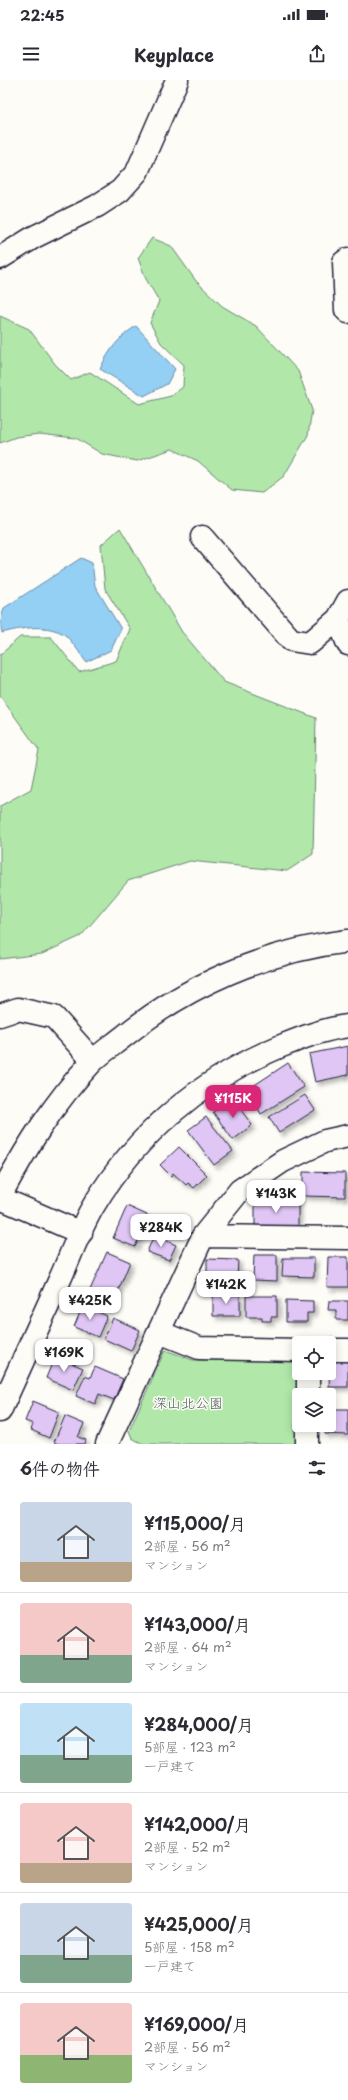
<!DOCTYPE html>
<html lang="ja">
<meta charset="utf-8">
<style>
body{margin:0;font-family:"Playpen Sans","Klee One",sans-serif;background:#f7f7f7;color:#2b2b33;height:100vh;display:flex;flex-direction:column;font-size:15px;white-space:nowrap}
*{box-sizing:border-box;margin:0}
p{font-size:13px;color:#7c7c81}
.icon{flex:none;width:22px;height:22px;fill:none;stroke:currentColor;stroke-width:2;stroke-linecap:round;stroke-linejoin:round}
.map{position:relative;height:1364px;overflow:hidden}
.drawer{display:flex;flex-direction:column;background:#fff;flex:1}
.drawer>*{flex:none}
.buttons{position:absolute;left:292px;top:1256px;display:grid;gap:8px}
.buttons a{display:grid;place-items:center;width:44px;height:44px;border-radius:4px;background:#fff;box-shadow:0 2px 10px #0003;font-size:20px}
.price{position:absolute;translate:-50% -34px;padding:0 9px;border-radius:8px;background:#fff;color:#222;font-size:13px;line-height:26px;filter:drop-shadow(0 1px 2px #0008)}
.price::after{content:'';position:absolute;left:50%;top:24px;width:12px;height:9px;margin-left:-6px;background:inherit;clip-path:polygon(0 0,100% 0,50% 100%)}
.price.active{background:#db2777;color:#fff}
ul{padding:0;list-style:none}
li{display:flex;align-items:center;gap:12px;height:100px;padding:0 20px}
li+li{border-top:1px solid #e1e1e2}
li span{display:grid;place-items:center;flex:none;width:112px;height:80px;border-radius:4px;color:#555}
li>.icon{margin-inline-start:auto}
span .icon{width:48px;height:48px;fill:#fffc;stroke-width:1}
li b{font-size:17px}
h2{display:flex;justify-content:space-between;align-items:center;height:48px;padding:0 20px;font-size:17px}
.status{display:flex;justify-content:space-between;align-items:center;height:28px;padding:0 20px;background:#fff;direction:ltr}
.status svg{height:11px;fill:currentColor}
header{display:flex;justify-content:space-between;align-items:center;height:52px;padding:0 20px;background:#fff;font-size:18px;font-weight:700}
.map>svg:first-child{display:block}
.green{fill:#b1e8aa;stroke:#6a8572}
.water{fill:#94cff4;stroke:#668aaa}
.building{fill:#dfc6f5;stroke:#22223b;filter:url(#shadow)}
.lines{fill:none;stroke-linecap:round;stroke-linejoin:round}
.minor-casing{stroke:#22223b;stroke-width:25}
.minor{stroke:#fdfcf7;stroke-width:22}
.labels{text-anchor:middle;dominant-baseline:central;stroke-width:3;stroke-linejoin:round;paint-order:stroke}
.park-label{font-size:14px;fill:#4d5d5c;stroke:#fdfcf7}
</style>
<div class="status"><b>22:45</b><svg viewBox="0 0 49 12"><path d="M0 12V9h3v3zM5 12V6h3v6zM10 12V3h3v9zM15 12V0h3v12zM26 1h20v11H26zM47 4h2v5h-2z"/></svg></div>
<header><svg class="icon" aria-label="menu" viewBox="0 0 24 24"><path d="M4 6h16M4 12h16M4 18h16"/></svg>Keyplace<svg class="icon" aria-label="share" viewBox="0 0 24 24"><path d="M12 15V3M7 8l5-5 5 5M5 13v7h14v-7"/></svg></header>
<div class="map">
<svg width="348" height="1364" viewBox="0 0 348 1364">
<defs>
<filter id="shadow"><feDropShadow dx="3.5" dy="3.5" stdDeviation="2" flood-color="#0004"/></filter>
</defs>
<rect width="100%" height="100%" fill="#fdfcf7"/>
<filter id="ink" filterUnits="userSpaceOnUse"><feTurbulence type="fractalNoise" baseFrequency=".025" numOctaves="2"/><feDisplacementMap in="SourceGraphic" scale="8" xChannelSelector="R" yChannelSelector="G"/><feConvolveMatrix kernelMatrix="1 2 1 2 8 2 1 2 1" color-interpolation-filters="sRGB"/></filter>
<g filter="url(#ink)">
<path class="green" d="M152,158L171,166L196,201L222,226L256,246L298,291L312,330L308,355L284,396L262,413L232,410L198,381L172,369L137,381L102,374L76,358L39,354L16,357L0,363V236L29,249L55,284L71,300L90,292L139,324L171,316L183,307L184,285L161,263L150,243L159,221L146,199L138,178Z
M120,448L182,552L224,602L316,638L313,774L287,791L190,781L128,801L81,856L42,874L0,879V726L31,709L39,670L0,616V575L20,557H51L79,592L116,581L130,549L105,509L101,465Z
M165,1270L193,1280H292L299,1287L300,1293L297,1364H143L132,1358L129,1351Z"/>
<path class="water" d="M136,246L175,289L167,304L144,316L100,289C109,270 119,257 136,246Z
M81,478L92,483L95,506L121,549L111,570L86,582C81,575 69,556 62,553C44,544 20,548 2,553C0,546 1,536 4,528Z"/>
<path class="building" d="M348,966V995L315,1002L309,974Z
M288,983L304,1007L261,1034L247,1010Z
M305,1015L315,1030L279,1053L269,1037Z
M232,1018L252,1045L233,1060L213,1032Z
M206,1037L233,1071L214,1085L188,1050Z
M179,1067L207,1095L194,1108L188,1103L186,1105L173,1093L171,1096L160,1085Z
M303,1092L345,1093V1117L303,1116Z
M255,1122L298,1123V1146H255Z
M127,1126L149,1136L135,1167L113,1158Z
M154,1155L176,1165L169,1180L147,1172Z
M107,1172L130,1182L114,1221L90,1210Z
M254,1175H277V1201L253,1200Z
M328,1177H348V1207H327Z
M283,1178H314V1197L282,1196Z
M207,1179L238,1180L237,1199H207Z
M213,1214L240,1215V1236H213Z
M246,1216H277V1237H271V1241H262V1237H246Z
M286,1220L313,1221V1233H307V1242H286Z
M329,1221H348V1240H336V1230H328Z
M83,1225L107,1236L98,1257L74,1247Z
M113,1238L140,1250L131,1271L104,1259Z
M55,1276L83,1288L73,1310L46,1298Z
M330,1277H348V1307H329Z
M95,1287L123,1299L114,1320L99,1314L95,1324L76,1316L85,1296L90,1298Z
M33,1321L59,1332L49,1358L31,1350L33,1344L25,1341Z
M329,1329H348V1355L325,1354V1345H329Z
M65,1336L84,1344L78,1357L86,1360L84,1364H58L54,1362Z"/>
<g class="lines">
<defs>
<path id="minor" d="M0,178L34,157L97,126L120,111L137,92L177,0
M348,179L344,182L346,230L348,232
M202,457L291,560L310,563L338,539
M348,521L338,539L348,564
M0,935L18,929L54,937L93,981
M0,1116C26,1068 54,1022 92,982C101,973 113,965 123,957C187,905 265,871 348,861
M0,1118L81,1153
M203,1156L348,1158
M159,1252L199,1268L299,1270
M329,1270H348
M308,1315V1293
M0,1331C20,1287 40,1243 60,1199C71,1175 80,1148 94,1125C137,1053 202,999 279,967C301,958 324,949 348,946
M107,1364L203,1156L240,1110L283,1081L325,1061L348,1056
M307,1364V1345"/>
</defs>
<use href="#minor" class="minor-casing"/>
<use href="#minor" class="minor"/>
</g>
</g>
<g class="labels">
<g class="park-label">
<text x="188" y="1322">深山北公園</text>
</g>
</g>
</svg>
<div class="buttons">
<a><svg class="icon" aria-label="locate" viewBox="0 0 24 24"><circle cx="12" cy="12" r="6"/><path d="M12 2v4M12 18v4M2 12h4M18 12h4"/></svg></a>
<a><svg class="icon" aria-label="layers" viewBox="0 0 24 24"><path d="M12 4l9 5-9 5-9-5zM3 14l9 5 9-5"/></svg></a>
</div>
<b class="price active" style="left:233px;top:1039px">¥115K</b>
<b class="price" style="left:276px;top:1134px">¥143K</b>
<b class="price" style="left:161px;top:1168px">¥284K</b>
<b class="price" style="left:226px;top:1225px">¥142K</b>
<b class="price" style="left:90px;top:1241px">¥425K</b>
<b class="price" style="left:64px;top:1293px">¥169K</b>
</div>
<section class="drawer">
<h2>6件の物件<svg class="icon" aria-label="filters" viewBox="0 0 24 24"><path d="M4 7h16M4 17h16"/><circle cx="9" cy="7" r="2"/><circle cx="15" cy="17" r="2"/></svg></h2>
<ul>
<li><span style="background:linear-gradient(#c9d6e8 75%,#b9a48a 0)"><svg class="icon" aria-label="home" viewBox="0 0 24 24"><path d="M3 11l9-7 9 7M6 9v11h12V9"/></svg></span><div><b>¥115,000/月</b><p>2部屋 · 56 m²</p><p>マンション</p></div></li>
<li><span style="background:linear-gradient(#f6c9c9 65%,#7fa58c 0)"><svg class="icon" aria-label="home" viewBox="0 0 24 24"><path d="M3 11l9-7 9 7M6 9v11h12V9"/></svg></span><div><b>¥143,000/月</b><p>2部屋 · 64 m²</p><p>マンション</p></div></li>
<li><span style="background:linear-gradient(#bfe0f5 65%,#7fa58c 0)"><svg class="icon" aria-label="home" viewBox="0 0 24 24"><path d="M3 11l9-7 9 7M6 9v11h12V9"/></svg></span><div><b>¥284,000/月</b><p>5部屋 · 123 m²</p><p>一戸建て</p></div></li>
<li><span style="background:linear-gradient(#f6c9c9 75%,#b9a48a 0)"><svg class="icon" aria-label="home" viewBox="0 0 24 24"><path d="M3 11l9-7 9 7M6 9v11h12V9"/></svg></span><div><b>¥142,000/月</b><p>2部屋 · 52 m²</p><p>マンション</p></div></li>
<li><span style="background:linear-gradient(#c9d6e8 65%,#7fa58c 0)"><svg class="icon" aria-label="home" viewBox="0 0 24 24"><path d="M3 11l9-7 9 7M6 9v11h12V9"/></svg></span><div><b>¥425,000/月</b><p>5部屋 · 158 m²</p><p>一戸建て</p></div></li>
<li><span style="background:linear-gradient(#f6c9c9 65%,#8fb573 0)"><svg class="icon" aria-label="home" viewBox="0 0 24 24"><path d="M3 11l9-7 9 7M6 9v11h12V9"/></svg></span><div><b>¥169,000/月</b><p>2部屋 · 56 m²</p><p>マンション</p></div></li>
</ul>
</section>
